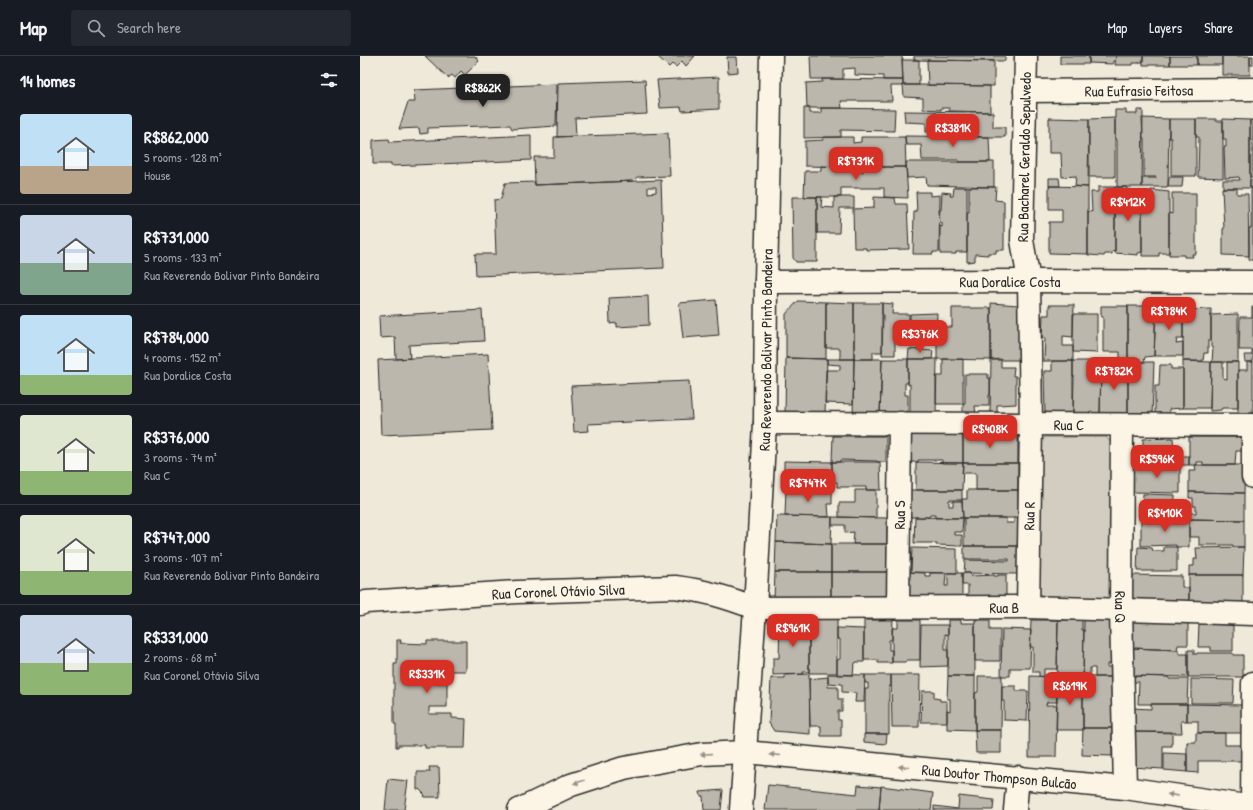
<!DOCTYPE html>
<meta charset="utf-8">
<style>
body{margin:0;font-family:"Patrick Hand",sans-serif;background:#242831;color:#f1f3f6;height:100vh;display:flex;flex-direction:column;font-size:15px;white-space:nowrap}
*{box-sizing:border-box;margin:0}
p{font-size:13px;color:#9ea1a6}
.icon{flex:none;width:22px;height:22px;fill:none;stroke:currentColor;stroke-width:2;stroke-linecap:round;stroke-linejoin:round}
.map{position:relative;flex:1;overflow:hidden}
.details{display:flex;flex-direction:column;background:#171b24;width:360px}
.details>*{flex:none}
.price{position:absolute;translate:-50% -34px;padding:0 9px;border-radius:8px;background:#d93025;color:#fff;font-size:13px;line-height:26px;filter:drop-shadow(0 1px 2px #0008)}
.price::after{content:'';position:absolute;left:50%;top:24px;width:12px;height:9px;margin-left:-6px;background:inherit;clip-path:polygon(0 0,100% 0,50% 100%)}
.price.current{background:#222;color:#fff}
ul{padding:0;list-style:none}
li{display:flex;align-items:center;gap:12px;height:100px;padding:0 20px}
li+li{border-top:1px solid #363941}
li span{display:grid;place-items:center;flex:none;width:112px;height:80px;border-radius:4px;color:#555}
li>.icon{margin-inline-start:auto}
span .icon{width:48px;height:48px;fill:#fffc;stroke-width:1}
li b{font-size:17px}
h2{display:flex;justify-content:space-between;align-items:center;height:48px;padding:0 20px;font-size:17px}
header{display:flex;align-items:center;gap:24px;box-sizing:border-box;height:56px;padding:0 20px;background:#171b24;border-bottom:1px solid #363941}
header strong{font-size:19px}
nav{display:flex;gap:22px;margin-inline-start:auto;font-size:14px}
.search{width:280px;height:36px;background:#242831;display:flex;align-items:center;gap:10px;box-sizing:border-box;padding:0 14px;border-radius:4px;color:#9ea1a6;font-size:15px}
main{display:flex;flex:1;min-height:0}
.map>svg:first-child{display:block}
.green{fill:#d2cdc0;stroke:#7e7c76}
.building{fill:#bcb7ac;stroke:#2b2b2b;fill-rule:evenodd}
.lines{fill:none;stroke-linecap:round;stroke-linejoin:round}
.minor-casing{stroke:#2b2b2b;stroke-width:25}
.tertiary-casing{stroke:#2b2b2b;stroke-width:25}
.secondary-casing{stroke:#2b2b2b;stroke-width:25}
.minor{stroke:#fcf5e5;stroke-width:22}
.tertiary{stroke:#fcf5e5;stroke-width:22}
.secondary{stroke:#fcf5e5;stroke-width:22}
.oneway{fill:#949088}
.labels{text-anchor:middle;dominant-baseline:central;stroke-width:3.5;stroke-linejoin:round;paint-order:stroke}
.street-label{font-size:15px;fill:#2b2b2b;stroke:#fcf5e5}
</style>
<header>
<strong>Map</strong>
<div class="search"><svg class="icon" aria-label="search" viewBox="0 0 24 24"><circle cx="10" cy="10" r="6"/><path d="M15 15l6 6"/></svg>Search here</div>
<nav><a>Map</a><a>Layers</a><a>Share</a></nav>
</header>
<main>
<section class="details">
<h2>14 homes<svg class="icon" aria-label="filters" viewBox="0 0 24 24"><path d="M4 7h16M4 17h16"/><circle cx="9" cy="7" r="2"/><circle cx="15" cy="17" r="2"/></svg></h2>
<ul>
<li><span style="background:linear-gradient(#bfe0f5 65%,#b9a48a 0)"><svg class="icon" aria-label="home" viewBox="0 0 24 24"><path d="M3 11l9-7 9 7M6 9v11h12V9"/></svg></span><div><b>R$862,000</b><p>5 rooms · 128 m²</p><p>House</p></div></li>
<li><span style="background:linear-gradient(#c9d6e8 60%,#7fa58c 0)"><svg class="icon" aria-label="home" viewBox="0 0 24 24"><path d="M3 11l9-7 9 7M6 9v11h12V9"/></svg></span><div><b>R$731,000</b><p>5 rooms · 133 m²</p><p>Rua Reverendo Bolivar Pinto Bandeira</p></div></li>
<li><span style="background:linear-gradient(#bfe0f5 75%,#8fb573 0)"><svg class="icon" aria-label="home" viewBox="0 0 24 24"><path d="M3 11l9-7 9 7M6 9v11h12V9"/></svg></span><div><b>R$784,000</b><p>4 rooms · 152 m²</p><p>Rua Doralice Costa</p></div></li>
<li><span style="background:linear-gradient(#dfe7d0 70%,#8fb573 0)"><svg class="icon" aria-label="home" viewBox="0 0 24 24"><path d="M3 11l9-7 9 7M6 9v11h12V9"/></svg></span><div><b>R$376,000</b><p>3 rooms · 74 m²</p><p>Rua C</p></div></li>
<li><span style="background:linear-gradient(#dfe7d0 70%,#8fb573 0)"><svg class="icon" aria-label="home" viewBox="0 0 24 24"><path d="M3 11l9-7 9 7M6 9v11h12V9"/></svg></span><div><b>R$747,000</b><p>3 rooms · 107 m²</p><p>Rua Reverendo Bolivar Pinto Bandeira</p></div></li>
<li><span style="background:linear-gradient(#c9d6e8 60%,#8fb573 0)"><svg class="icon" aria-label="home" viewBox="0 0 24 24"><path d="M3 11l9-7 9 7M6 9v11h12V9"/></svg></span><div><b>R$331,000</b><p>2 rooms · 68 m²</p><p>Rua Coronel Otávio Silva</p></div></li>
</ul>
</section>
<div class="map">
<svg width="893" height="754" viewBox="0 0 893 754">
<rect width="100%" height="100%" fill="#efe9da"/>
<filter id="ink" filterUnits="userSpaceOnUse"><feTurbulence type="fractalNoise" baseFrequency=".025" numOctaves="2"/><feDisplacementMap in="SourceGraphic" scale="8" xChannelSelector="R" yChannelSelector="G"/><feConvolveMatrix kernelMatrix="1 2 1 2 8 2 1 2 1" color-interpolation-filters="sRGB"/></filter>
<g filter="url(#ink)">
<path class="green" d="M685,381H746L754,390L755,540L750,547L682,544L677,537L679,389Z"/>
<path class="building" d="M65,0H115L119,5L105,19L101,15L95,22L92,19L88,22Z
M297,0H335L326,10L322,5L316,11L312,8L309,11Z
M450,0H542L543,24H523V20L495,19V12L483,13V23H451Z
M554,0H645V5L554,4Z
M700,0H729V8H700Z
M729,0H756L755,5H753V8L729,7Z
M756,0H783V6H779V7H773V9H755Z
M783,0H810V9H783Z
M810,0H837V9H810Z
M837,0H862V9H837Z
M862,0H890V19H862Z
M890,0H893V9H890Z
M367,1H377L378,16L368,17Z
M542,4H559V29H543Z
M567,4L634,5V30L568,29Z
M359,21V53L322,55L321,51L300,52L297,24Z
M462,23L543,24V30H531L532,45H481L482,52H447L446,27L462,26Z
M285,24L287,58L215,62L216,80L197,81L198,27Z
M197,28L196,70L152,73L150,69L68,72V77L60,78L59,72L39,73L48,46H55L54,34Z
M559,29L630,30V56L589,55V52H581V54L563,53V42L544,41L543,29Z
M444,52H450V57H461V52H462L535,53L534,75L481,74V81L444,82Z
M755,54H766V58H777V54H783L782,131H757V84L755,83Z
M544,55L633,56V71H645V81H573V75L566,76V67L545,66Z
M689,62L729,63L728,131L715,130L716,120L702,121L701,97H689Z
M755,62V121H729V63Z
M782,62L809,63L808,131H782V122H796V121H784V82H783Z
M809,63H836V120H811V82H809Z
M836,63H856V65H863V122L838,121L839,81H836Z
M863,63L890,64V132H863V124H880L879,121L865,122L864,91H866V83H863Z
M890,64H893V121H890Z
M308,77L310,120L277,121L273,125L175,129L174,101H194V81Z
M171,79V104L31,110V108H13V84L29,83L30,86Z
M545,80L629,81L630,106H598L599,104H562L561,89H546Z
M463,81H493V87L501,86V81H545L546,111H522L521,104H489L490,111L445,110V85L463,84Z
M546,106H634V131L567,129L566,121L547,122Z
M461,110L494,111V115L503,116V111H546L548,142L524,141V132H481V141H444L445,115H461Z
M809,121H823L822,131H808Z
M689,122H699L700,130H689Z
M301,124L304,212L116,220L115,198H136L134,144L141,143L145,127L175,126V129ZM288,131H296V136L288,137Z
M890,124H893V132H890Z
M689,130L728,131V198L689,197V166H702V153H689Z
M594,131H607V196H596V198H580V170L582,171V167H580L579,154H581L582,136L591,137L590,140H593Z
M609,131H636L635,144L644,145V194H636V197H628V199L615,198V205L607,206V156H609Z
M738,131H755V195L752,196V198H745L744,200L728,199V155L732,156L731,136H738Z
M755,131H767V137H782V196L778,197V199L755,197Z
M862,132H877V138H888L889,200L863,199V173H864Z
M891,132H893V204H889V172H891Z
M791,134L809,136V197H799V200H782V156H785V136H791Z
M556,136H570V140L580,139L579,196H573V198H553L554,156H557Z
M812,137H836V198H832L833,201H824V199H809V157L812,158Z
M432,141H457V206H436L433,202Z
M457,141H462L461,151L474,152V141H494V152H480L479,177H457Z
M514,141L535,142L536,148H547L549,193L506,194V192H494L493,153L514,152Z
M288,240L289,269L257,271V267L250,268L249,242Z
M356,244L359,279L323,282L319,247Z
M438,245L466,246V303L426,302V258Z
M466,246L494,247V303H480V292H466Z
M494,247H522V296H513V303H494Z
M522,247L533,248L532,258H549V280H535V299H522L523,258H522Z
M631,247L658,249L659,304H631Z
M689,249H714L713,281L703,280V290H713V305H684L685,282H682L683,259H689Z
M741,250H768V306H760V296H743V261L741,260Z
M768,250H796L794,300L785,301L784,306H768Z
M796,250L823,251V283H817L816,288L823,287V300H794Z
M892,251H893V306H885L884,299H892V294H879L880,261H892Z
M592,252H631V304L577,303V271H592Z
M851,253V285H848V297H844L843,305H823V254Z
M122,254L124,285L49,289L50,302L36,303L35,281L20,282L19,260Z
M577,257L576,280H550V258Z
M713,258H737V297L713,296Z
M878,258V306H852L853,291H851V259Z
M549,293L573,295L572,303H548Z
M128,298L132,374L21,379L18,304Z
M426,302L467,303L465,358H425Z
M467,303H494L493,348L465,347L466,314H480V309L467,308Z
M494,303H522L520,359H493Z
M522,303H548V327H545V339H548V360L520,359Z
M548,303H577L576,360H550V328L548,329Z
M583,303H603V348H576V320H583Z
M641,303V311H654L653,320H656V348L637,349V360H630L631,304Z
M692,305H713V361L685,360L684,315H692Z
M713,305H741L740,361H713L714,320L713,321Z
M741,305L755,306V314H768V361H740Z
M823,305L851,306L850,352H823Z
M781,306H794L792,361H768V314H781Z
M851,306H863V322L867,323V306H878V352H862L861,354L850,355Z
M887,306H893V362H878V314H887Z
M800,309H811V313H823V352L809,353V362L795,361V330H799Z
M605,318H628V322H630V339H629V350H615L616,360H603V347H605Z
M329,325L332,363L228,368L229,375L214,376L211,330Z
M548,379H603V407H582V404H558V406H548Z
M603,379H658V407H603Z
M473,380H526V406H517V405L480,404V406H472Z
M829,381H885V395H876L875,409H843V406H837V409H829Z
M813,382L814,395H821V400H829V409H819V407H810L811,409L783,410V383Z
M424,405L472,406V434L424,433Z
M472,406H520L521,434H506V431H477V426H472Z
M556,406L603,407L602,434H556Z
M603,407H658V434H616V417H602Z
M835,409H885L884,437L829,436V415H836Z
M773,410H820V437L773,436Z
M426,433L472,434V448H468L469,461L425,460Z
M495,434H516V462L479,461V447H495Z
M547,434H602V444H589V450H593V445H602L603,462H575V459H570L569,461H547Z
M607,434H658V462H603L602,443H607Z
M829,436L884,437V464L829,463V457H836V450H833V442H829Z
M783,438L815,439L814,462L782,461Z
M417,460L472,461L471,488L416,486Z
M472,461L527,462V488H493L494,476L485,477V469H472Z
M555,461L603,462L602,476H594V479H602V490L576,489V487H554Z
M604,462H646V467H654V462H658V490H604Z
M786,463H805V465H819V463H829V491H816V489L781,490V465H786Z
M829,463L884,464V491H873V489H839V481H829Z
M416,486L471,488V516H415Z
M471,488H527V516H471Z
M604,490H658L657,518L604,517L605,504L649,505V503H604Z
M778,491L792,492L793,495H804V491H817V515H777Z
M884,491L883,519H829V510H834V503H837L836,492Z
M552,492L597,493V517L551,516Z
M415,516H471V544L414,543Z
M471,516H527V541L471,544Z
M546,516L565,517V520H570V517H586L585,530H588V517H602V545H546Z
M602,517H610L611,520L634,519V520H638V519H646V544L608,543V529H602Z
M772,519L822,520V531L829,532V547H771Z
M829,519H883V548L829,547Z
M420,563H449V616H443V618L413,619V602H419Z
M449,563H477V617H449Z
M504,564H533L532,584H529V594H532V607H518V604H504Z
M538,564H560V604H547L545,606H532V572H538Z
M588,564H601V567H615V620H588Z
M615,564H630V574H640V605H615Z
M671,564H698L697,613H684V621L679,620V616H673V591H670Z
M698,564H722V574H724L723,621H697Z
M724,564H751V608H747V611H751V621H735V612H730V621H723Z
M772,565L828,566V589H818L817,594L772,592Z
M839,568L873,569V595H851V591H838Z
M561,569H588V579L585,578V594H588V610L560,611Z
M477,572L504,573V606H496L495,608L494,609L493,619H477V604L480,603V583H477Z
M642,573L671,574L670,612H650V620H641Z
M37,584H41L40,587L67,588V585H106V615H92V620L70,619V627H87V651H69V658H92V662L106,663L105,692H65V689H38V691H36V668H34V608H37Z
M772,592L819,594V598H828V621L772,620Z
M828,594H834V598H837V597H873V599H883V621H828Z
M449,618L450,678L414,675L409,667L411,622H425V619Z
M468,618L505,619L504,646H495L496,637L482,636V628L468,627Z
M505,619H531V631L529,630V678H505V633H508V627H505Z
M531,619H560L559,671H532Z
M588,620H615V674L587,673V654L590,655V643H587Z
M618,620H642L641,674H615V637L618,636Z
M670,620L697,621V646H687L686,649H697L696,701H669Z
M772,620L809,621V623H828L827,648H778L779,626H772Z
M468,621V631H478V643H482V655H478V664H481V680H461V670H450L449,623Z
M712,621H723V674H696L697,631H712Z
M723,621H751L752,672H723Z
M831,623L874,624L873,647H831Z
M642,630H656V635H668L667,665L644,664V645H642Z
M562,635H574V642L580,643V645H587V666H561Z
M791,648H827V665H821L822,677L771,676L772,652L791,653Z
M827,648L883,649V677H838V665H827Z
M723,672H752V700L722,699Z
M615,674H641V697H616Z
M771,676H812V690H803V713L771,711Z
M836,677H865V689H883V705H838V717L827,716V686H836Z
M504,678H527L526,688L504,686Z
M804,697L827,698V716L804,714Z
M69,711H79L80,741H64L65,739L59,733L57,734V716H70Z
M28,723L48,725L44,754H25Z
M408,729L497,738L498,729L521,731L519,754H405Z
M521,730L573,737L571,754H519Z
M363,734L361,754H344L343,740H341L340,736Z
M599,740L634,744L633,754H574V750L598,753Z"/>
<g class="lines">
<defs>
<g id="minor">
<path d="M666,0L662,184L669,225L671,369L668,551"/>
<path id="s1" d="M665,35L893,33"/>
<path id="s2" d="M405,367L893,369"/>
<path id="s3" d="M762,369L761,554L765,732"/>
<path d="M893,369V421"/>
<path id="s4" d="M0,548L6,546L157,536L315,531C346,535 366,541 395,552L668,551L893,558"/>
<path id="s5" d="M538,551L540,367"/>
<path d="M892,751L893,627"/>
<path d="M655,754L658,721"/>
</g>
<g id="tertiary">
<path id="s6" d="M406,226L669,225L893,226"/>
<path id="s7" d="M381,754L395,552L405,367L406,226L411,0"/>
</g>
<g id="secondary">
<path id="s8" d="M159,754L211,729L264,712L342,698L385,696L765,732L893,751"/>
</g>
</defs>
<use href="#minor" class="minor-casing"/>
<use href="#tertiary" class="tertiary-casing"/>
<use href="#secondary" class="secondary-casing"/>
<use href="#minor" class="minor"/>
<use href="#tertiary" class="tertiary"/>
<use href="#secondary" class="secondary"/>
</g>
<defs><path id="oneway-solid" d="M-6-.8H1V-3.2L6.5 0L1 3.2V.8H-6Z"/></defs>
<g class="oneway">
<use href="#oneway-solid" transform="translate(346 698) rotate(176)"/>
<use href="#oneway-solid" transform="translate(415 699) rotate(-175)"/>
<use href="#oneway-solid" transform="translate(544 711) rotate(-175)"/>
<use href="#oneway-solid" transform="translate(219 726) rotate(162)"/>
<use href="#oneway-solid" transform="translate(813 739) rotate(-171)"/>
</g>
</g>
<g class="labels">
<g class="street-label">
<text stroke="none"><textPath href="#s1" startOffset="114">Rua Eufrasio Feitosa</textPath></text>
<text transform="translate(664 101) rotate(-89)">Rua Bacharel Geraldo Sepulvedo</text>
<text stroke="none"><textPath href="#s6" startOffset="244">Rua Doralice Costa</textPath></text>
<text stroke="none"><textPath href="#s7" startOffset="461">Rua Reverendo Bolivar Pinto Bandeira</textPath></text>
<text stroke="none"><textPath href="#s2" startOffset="304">Rua C</textPath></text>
<text stroke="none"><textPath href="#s5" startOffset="92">Rua S</textPath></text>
<text transform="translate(669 460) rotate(-89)">Rua R</text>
<text stroke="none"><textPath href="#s4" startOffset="199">Rua Coronel Otávio Silva</textPath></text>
<text stroke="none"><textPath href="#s4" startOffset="648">Rua B</textPath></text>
<text stroke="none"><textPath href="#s3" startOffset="182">Rua Q</textPath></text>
<text stroke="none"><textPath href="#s8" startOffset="491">Rua Doutor Thompson Bulcão</textPath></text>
</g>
</g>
</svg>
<b class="price current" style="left:123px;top:52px">R$862K</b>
<b class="price" style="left:593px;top:92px">R$381K</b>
<b class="price" style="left:496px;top:125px">R$731K</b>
<b class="price" style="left:768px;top:166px">R$412K</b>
<b class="price" style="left:809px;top:275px">R$784K</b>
<b class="price" style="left:560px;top:298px">R$376K</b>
<b class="price" style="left:754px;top:335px">R$782K</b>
<b class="price" style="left:630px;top:393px">R$408K</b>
<b class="price" style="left:797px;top:423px">R$596K</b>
<b class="price" style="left:448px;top:447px">R$747K</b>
<b class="price" style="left:805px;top:477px">R$410K</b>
<b class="price" style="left:433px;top:592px">R$961K</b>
<b class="price" style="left:67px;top:638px">R$331K</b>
<b class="price" style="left:710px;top:650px">R$619K</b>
</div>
</main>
